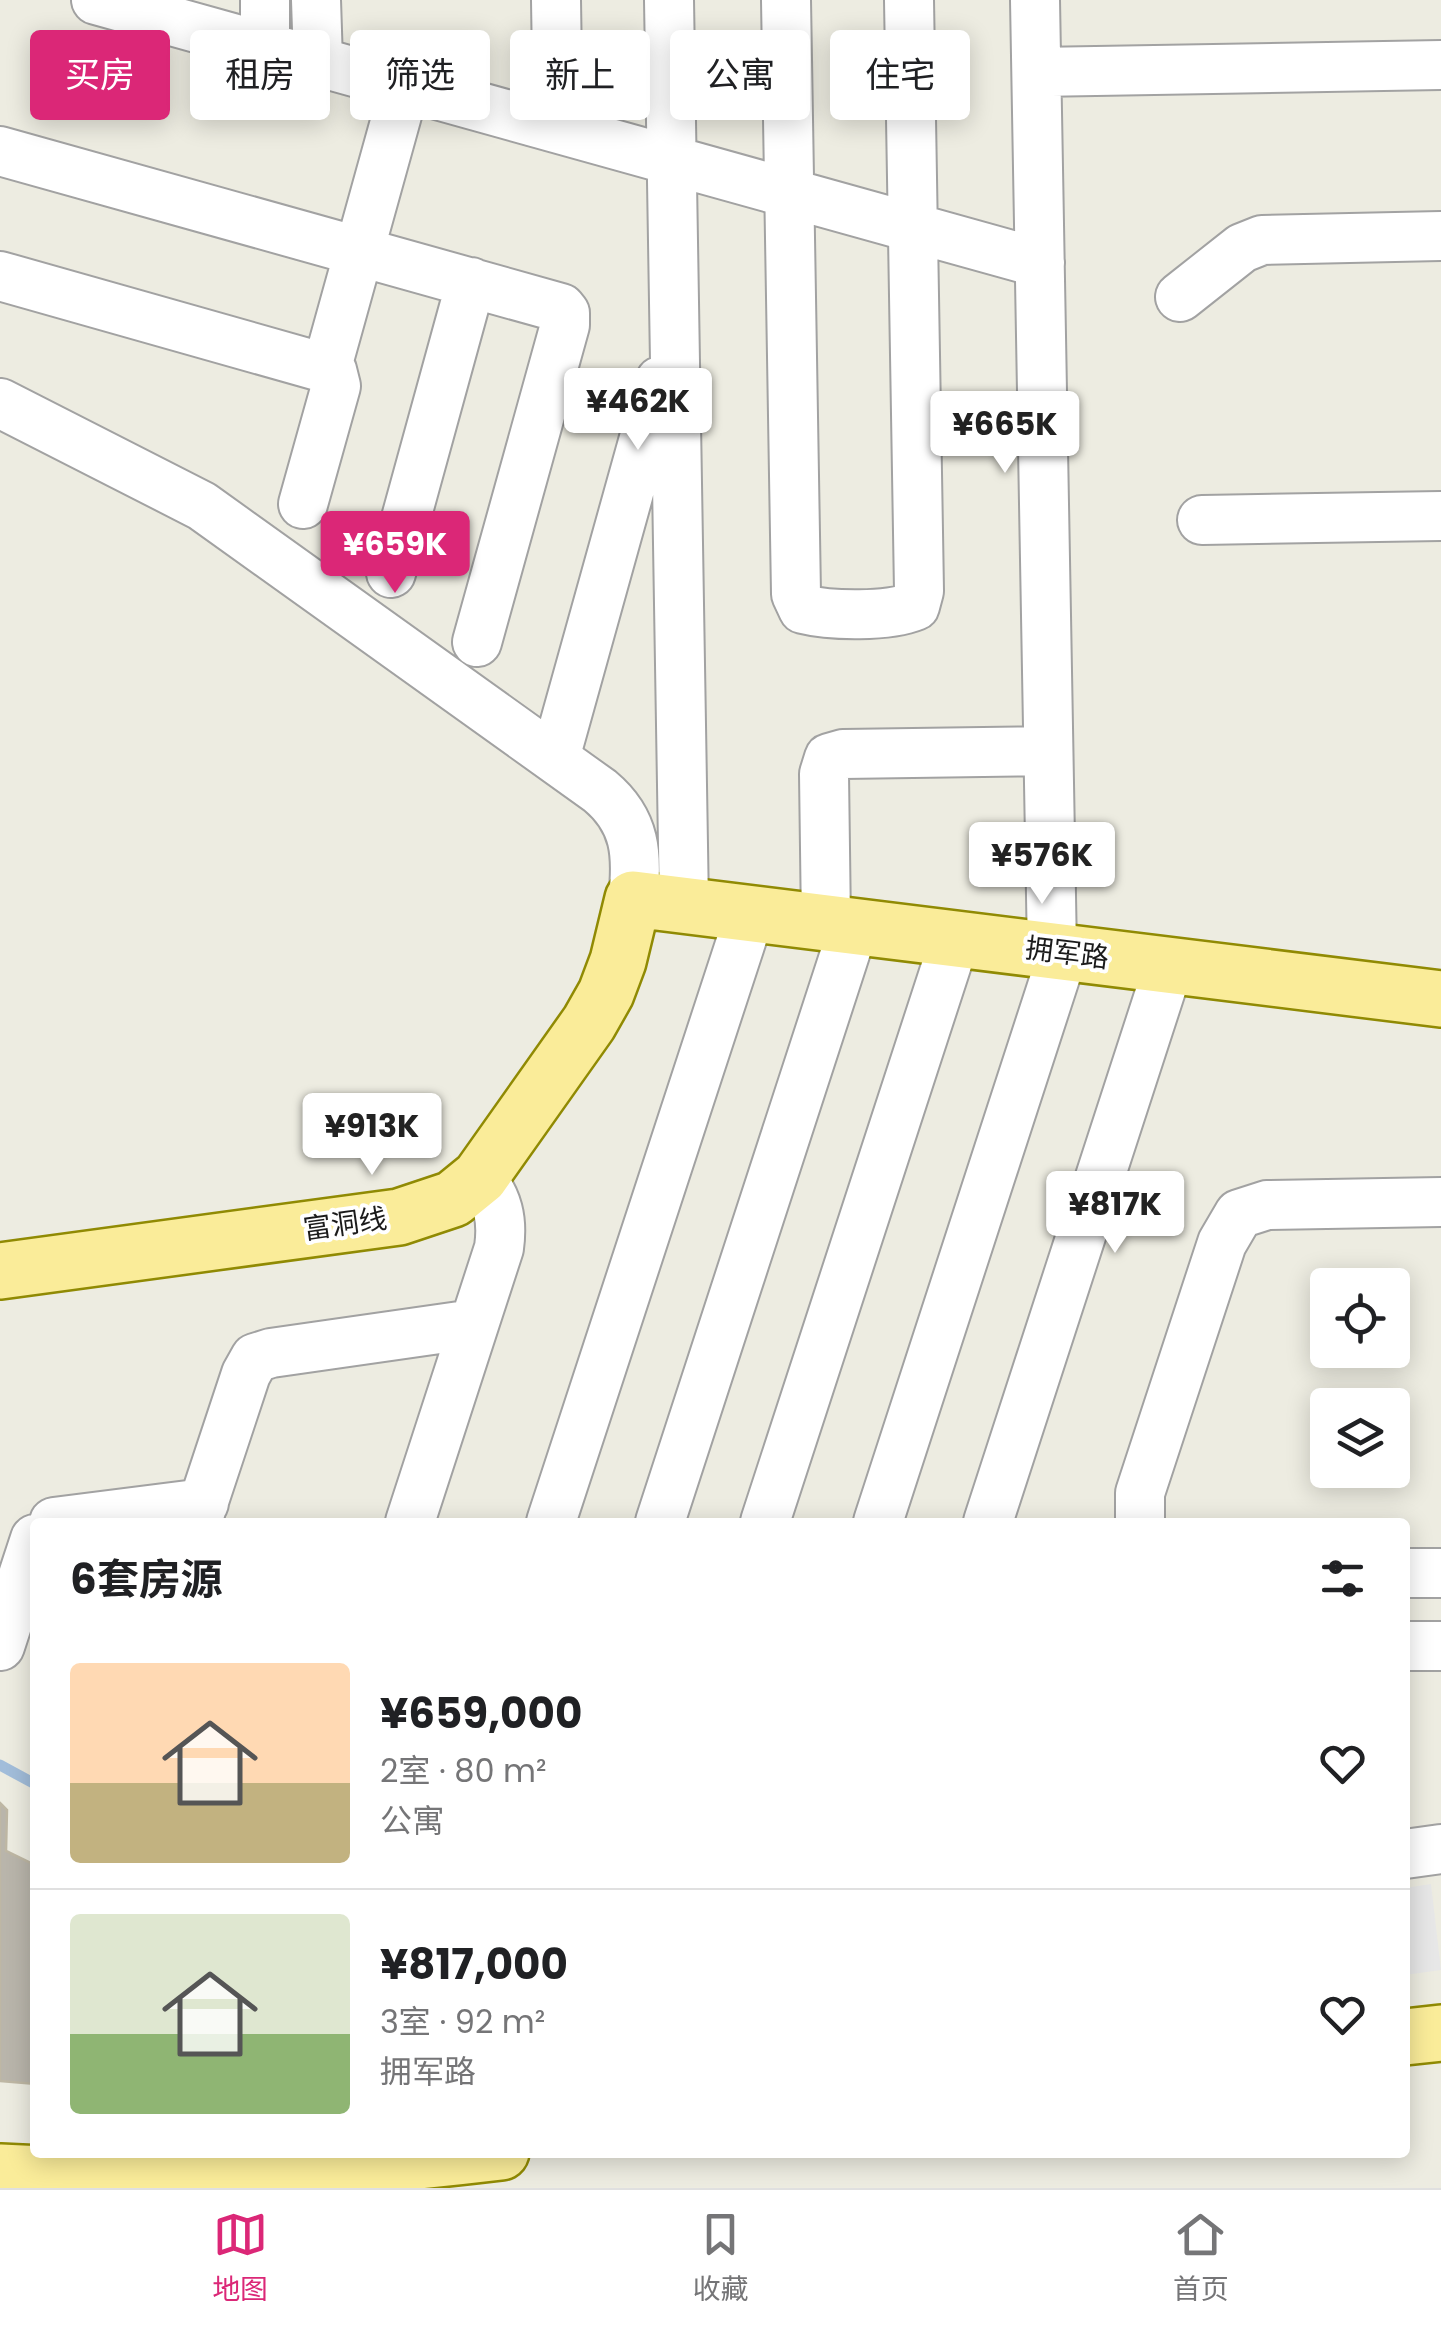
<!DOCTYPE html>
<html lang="zh">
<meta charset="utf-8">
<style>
body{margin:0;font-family:Poppins,"Noto Sans SC",sans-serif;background:#f6f6f6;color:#202124;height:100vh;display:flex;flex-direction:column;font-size:38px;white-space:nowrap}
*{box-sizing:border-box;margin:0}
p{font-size:32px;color:#757577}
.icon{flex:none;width:55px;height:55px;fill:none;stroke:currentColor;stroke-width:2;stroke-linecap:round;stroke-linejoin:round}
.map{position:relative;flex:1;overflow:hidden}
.panel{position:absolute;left:30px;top:1518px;width:1380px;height:640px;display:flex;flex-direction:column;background:#fff;border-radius:10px;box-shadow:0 5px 25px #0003}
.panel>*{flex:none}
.hud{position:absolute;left:30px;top:30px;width:1382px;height:90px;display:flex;gap:20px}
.buttons{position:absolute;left:1310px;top:1268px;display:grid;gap:20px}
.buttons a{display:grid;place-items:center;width:100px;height:100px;border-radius:10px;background:#fff;box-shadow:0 5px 25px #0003;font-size:50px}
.price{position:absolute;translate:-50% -85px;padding:0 22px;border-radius:10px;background:#fff;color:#222;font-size:32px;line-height:65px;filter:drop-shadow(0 2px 5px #0008)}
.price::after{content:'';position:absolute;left:50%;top:60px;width:30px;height:22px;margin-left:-15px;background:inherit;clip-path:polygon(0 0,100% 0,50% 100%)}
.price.selected{background:#db2777;color:#fff}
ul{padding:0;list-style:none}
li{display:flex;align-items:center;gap:30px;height:250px;padding:0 40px}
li+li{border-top:2px solid #e0e0e0}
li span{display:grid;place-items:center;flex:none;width:280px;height:200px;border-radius:10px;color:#555}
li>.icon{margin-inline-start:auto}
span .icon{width:120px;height:120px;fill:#fffc;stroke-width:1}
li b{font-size:42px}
h2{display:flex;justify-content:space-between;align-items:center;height:120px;padding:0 40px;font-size:42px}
.tag{padding:0 35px;border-radius:10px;background:#fff;box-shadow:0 5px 25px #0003;font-size:35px;line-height:90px}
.tag.selected{background:#db2777;color:#fff}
.tabs{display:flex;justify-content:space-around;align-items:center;height:140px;border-top:2px solid #e0e0e0;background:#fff;font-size:28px;color:#757577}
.tabs a{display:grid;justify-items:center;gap:5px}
.tabs .selected{color:#db2777}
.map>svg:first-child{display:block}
.parking{fill:#e7e7e7}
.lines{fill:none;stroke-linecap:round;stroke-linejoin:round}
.stream{stroke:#a2bdda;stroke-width:11}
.building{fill:#b9b5ab;stroke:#beb7a4;stroke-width:2.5}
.minor-casing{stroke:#a2a2a2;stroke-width:52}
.major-casing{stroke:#908a03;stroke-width:60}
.minor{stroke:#fff;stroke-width:48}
.major{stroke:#faec99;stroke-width:55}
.labels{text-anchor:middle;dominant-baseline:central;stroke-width:8;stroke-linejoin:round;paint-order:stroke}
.street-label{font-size:28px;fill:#1b1b1b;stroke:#fff}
</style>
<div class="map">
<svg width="1441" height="2188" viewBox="0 0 1441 2188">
<rect width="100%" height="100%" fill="#edece1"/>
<path class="parking" d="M1431,1884L1441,1970L1405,1975V1888Z"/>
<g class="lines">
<path class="stream" d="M0,1765L35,1784"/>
</g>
<path class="building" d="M0,1803L7,1810L6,1851L35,1865V2084L0,2081Z"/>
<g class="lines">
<defs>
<path id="minor" d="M96,0L1040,263
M265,0V47
M316,0L318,61
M556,0L558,128
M669,0L684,906
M786,0L796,594L803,609C831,616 888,617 915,606L919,591L909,0
M1035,0L1052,951
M1037,72L1441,65
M0,151L561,308L565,313V325L477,642
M0,276L332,370L336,386L303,504
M1180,297L1242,248L1262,240L1441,236
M327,367L405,86
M0,403L202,506L600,791C636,821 638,855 633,899
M1202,520L1441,516
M391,573L471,282
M555,758L660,381
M826,923L824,774L829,758L843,754L1048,751
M54,1522L204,1503
M197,1522L246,1374L255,1358L271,1353L474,1324
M410,1522L499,1248C503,1219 498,1199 480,1177
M551,1522L750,914
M660,1522L854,926
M765,1522L955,939
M878,1522L1063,953
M988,1522L1169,965
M1140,1522V1493L1222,1243L1239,1214L1267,1205L1441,1202
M1405,1573H1441
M0,1646L35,1539
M1405,1646H1441
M1405,1854L1441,1849"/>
<path id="major" d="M0,1271L399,1217L453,1199L480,1177L589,1023L606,993L618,961L633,899L1441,999
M1405,2037L1441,2033
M0,2172C168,2181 335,2172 501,2152"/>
</defs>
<use href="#minor" class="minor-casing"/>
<use href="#major" class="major-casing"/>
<use href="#minor" class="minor"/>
<use href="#major" class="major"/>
</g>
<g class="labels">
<g class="street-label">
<text transform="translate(1067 953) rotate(7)">拥军路</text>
<text transform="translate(345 1224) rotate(-8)">富洞线</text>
</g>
</g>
</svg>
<div class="buttons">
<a><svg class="icon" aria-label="locate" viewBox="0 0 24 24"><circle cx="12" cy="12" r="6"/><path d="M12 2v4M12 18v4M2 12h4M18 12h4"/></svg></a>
<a><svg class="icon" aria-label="layers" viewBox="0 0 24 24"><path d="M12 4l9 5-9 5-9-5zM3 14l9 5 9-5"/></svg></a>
</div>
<b class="price" style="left:638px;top:453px">¥462K</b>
<b class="price" style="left:1005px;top:476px">¥665K</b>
<b class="price selected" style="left:395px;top:596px">¥659K</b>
<b class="price" style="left:1042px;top:907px">¥576K</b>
<b class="price" style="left:372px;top:1178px">¥913K</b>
<b class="price" style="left:1115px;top:1256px">¥817K</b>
<div class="hud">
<a class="tag selected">买房</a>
<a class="tag">租房</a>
<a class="tag">筛选</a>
<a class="tag">新上</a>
<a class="tag">公寓</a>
<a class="tag">住宅</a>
</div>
<section class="panel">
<h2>6套房源<svg class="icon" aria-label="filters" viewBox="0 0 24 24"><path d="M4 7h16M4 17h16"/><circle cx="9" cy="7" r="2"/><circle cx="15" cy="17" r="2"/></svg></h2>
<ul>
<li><span style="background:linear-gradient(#ffd9b3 60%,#c2b280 0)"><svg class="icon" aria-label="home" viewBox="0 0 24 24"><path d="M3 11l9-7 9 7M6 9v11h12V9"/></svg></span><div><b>¥659,000</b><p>2室 · 80 m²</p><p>公寓</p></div><svg class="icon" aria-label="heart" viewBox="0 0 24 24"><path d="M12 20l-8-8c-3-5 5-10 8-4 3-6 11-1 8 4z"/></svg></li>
<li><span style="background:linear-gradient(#dfe7d0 60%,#8fb573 0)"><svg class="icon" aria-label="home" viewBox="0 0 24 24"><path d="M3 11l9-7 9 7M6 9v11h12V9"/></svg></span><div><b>¥817,000</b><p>3室 · 92 m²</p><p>拥军路</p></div><svg class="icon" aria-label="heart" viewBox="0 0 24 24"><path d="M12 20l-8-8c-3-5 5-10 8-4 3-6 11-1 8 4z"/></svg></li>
</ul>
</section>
</div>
<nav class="tabs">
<a class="selected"><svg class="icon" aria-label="map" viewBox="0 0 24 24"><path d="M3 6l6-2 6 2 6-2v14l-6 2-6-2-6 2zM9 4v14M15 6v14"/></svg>地图</a>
<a><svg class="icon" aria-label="saved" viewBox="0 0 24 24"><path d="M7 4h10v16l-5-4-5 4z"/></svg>收藏</a>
<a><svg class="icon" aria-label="home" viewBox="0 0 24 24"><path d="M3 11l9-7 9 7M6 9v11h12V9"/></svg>首页</a>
</nav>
